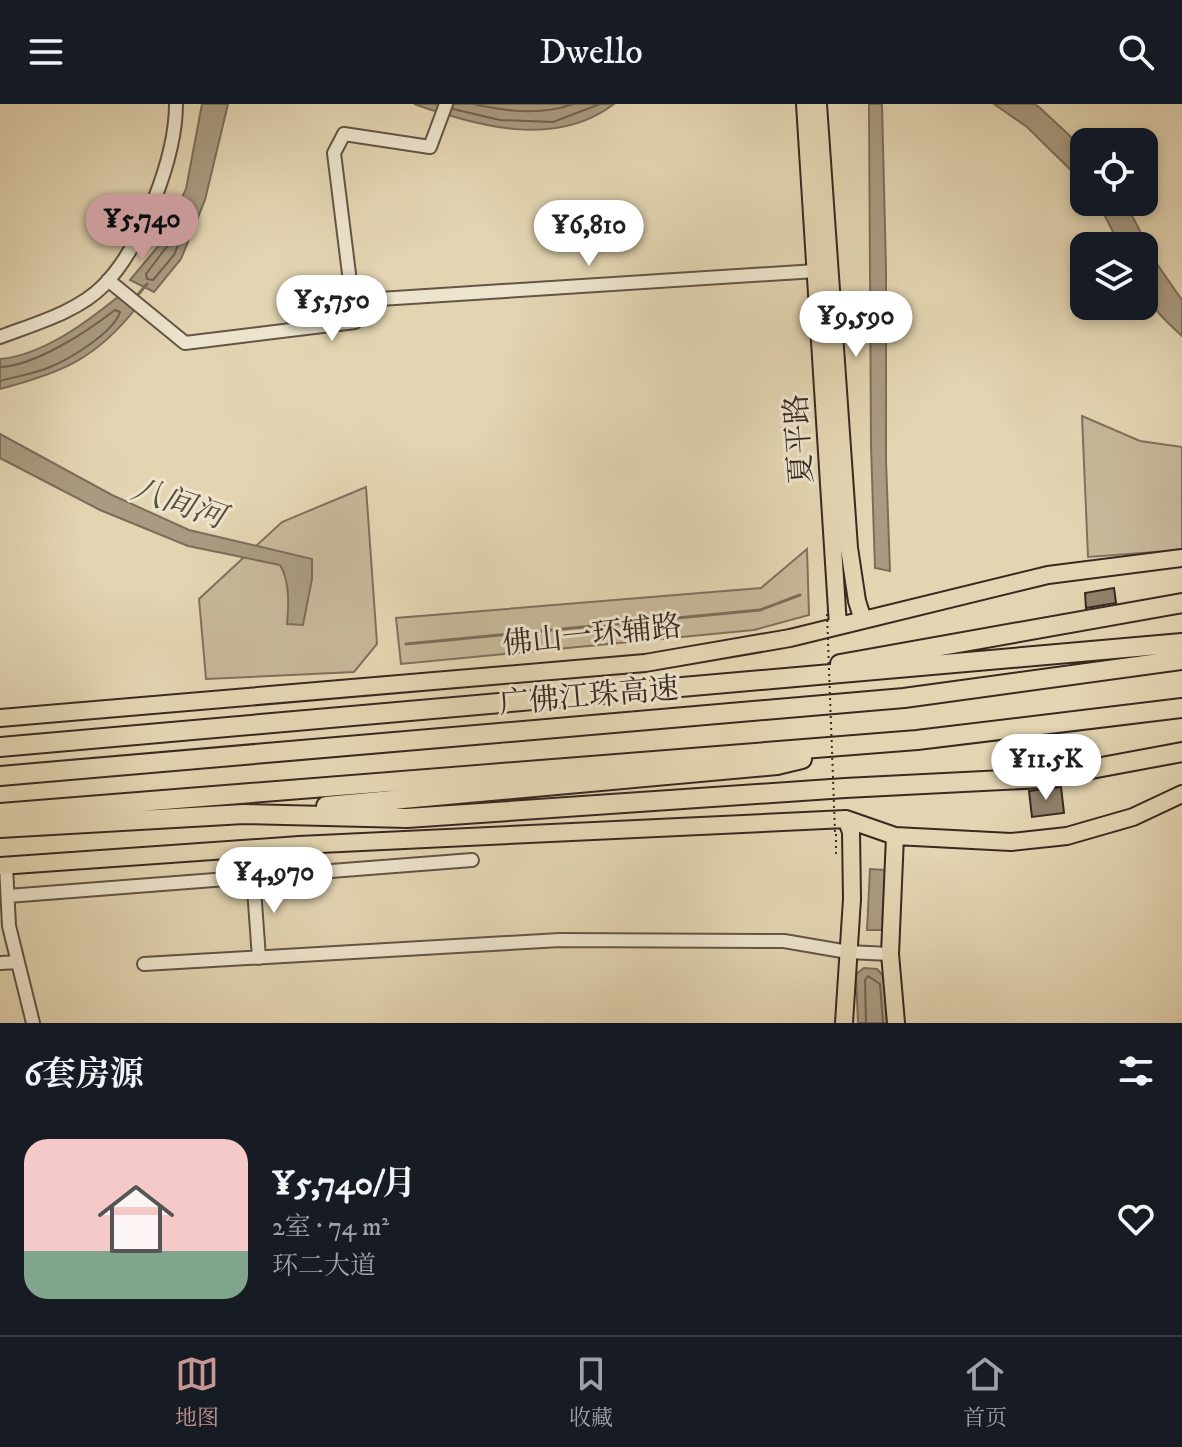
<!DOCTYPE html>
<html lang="zh">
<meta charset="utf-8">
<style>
body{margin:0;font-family:"IM FELL DW Pica","Noto Serif SC",serif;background:#242831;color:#f1f3f6;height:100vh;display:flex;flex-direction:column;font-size:30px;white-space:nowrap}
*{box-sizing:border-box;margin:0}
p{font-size:26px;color:#9ea1a6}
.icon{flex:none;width:44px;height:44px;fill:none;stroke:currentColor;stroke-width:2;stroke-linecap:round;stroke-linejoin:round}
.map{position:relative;height:919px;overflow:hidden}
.side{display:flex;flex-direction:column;background:#171b24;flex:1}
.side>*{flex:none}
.controls{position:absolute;left:1070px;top:24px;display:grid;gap:16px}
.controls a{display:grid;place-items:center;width:88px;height:88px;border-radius:16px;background:#171b24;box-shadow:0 4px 12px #0003;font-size:40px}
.price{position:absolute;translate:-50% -68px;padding:0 18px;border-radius:28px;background:#fff;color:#222;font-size:26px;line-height:52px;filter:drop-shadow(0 2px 4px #0008)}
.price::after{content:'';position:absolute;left:50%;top:48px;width:24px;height:18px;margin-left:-12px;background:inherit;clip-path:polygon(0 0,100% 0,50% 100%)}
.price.current{background:#c59692;color:#111}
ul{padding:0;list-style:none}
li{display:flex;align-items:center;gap:24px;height:200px;padding:0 24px}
li span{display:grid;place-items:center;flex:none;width:224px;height:160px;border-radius:24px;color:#555}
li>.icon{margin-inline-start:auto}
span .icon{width:96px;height:96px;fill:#fffc;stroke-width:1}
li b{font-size:34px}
h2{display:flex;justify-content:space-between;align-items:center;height:96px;padding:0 24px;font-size:34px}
header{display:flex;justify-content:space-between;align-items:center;height:104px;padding:0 24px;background:#171b24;font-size:36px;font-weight:600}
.tab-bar{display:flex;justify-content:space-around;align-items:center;height:112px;border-top:2px solid #363941;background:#171b24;font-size:22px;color:#9ea1a6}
.tab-bar a{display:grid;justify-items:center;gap:4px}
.tab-bar .current{color:#c59692}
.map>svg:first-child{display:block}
.green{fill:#c6b89a;stroke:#80705e;stroke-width:2}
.water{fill:#a99b81;stroke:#7c6d5b;stroke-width:2}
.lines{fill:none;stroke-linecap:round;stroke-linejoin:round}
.shore{stroke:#716252;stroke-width:2}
.stream{stroke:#7c6d5b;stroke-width:3}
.building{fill:#91826d;stroke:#392922;stroke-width:2}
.minor-casing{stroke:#645446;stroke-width:16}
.major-casing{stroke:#392922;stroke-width:20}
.highway-casing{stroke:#392922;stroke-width:22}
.path{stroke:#392922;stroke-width:2;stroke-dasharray:2 4;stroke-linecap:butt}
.minor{stroke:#ede4cd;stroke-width:12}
.major{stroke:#e3d5b2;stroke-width:16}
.highway{stroke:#e3d5b2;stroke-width:18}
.path-bridge{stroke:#392922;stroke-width:2;stroke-dasharray:2 4;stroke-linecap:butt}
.labels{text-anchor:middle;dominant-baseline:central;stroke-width:6;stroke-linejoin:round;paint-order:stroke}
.street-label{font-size:30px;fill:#392922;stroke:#ede4cd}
.water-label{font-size:32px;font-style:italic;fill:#5b4b3e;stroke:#ede4cd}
</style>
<header><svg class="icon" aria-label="menu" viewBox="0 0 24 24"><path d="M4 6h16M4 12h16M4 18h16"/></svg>Dwello<svg class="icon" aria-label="search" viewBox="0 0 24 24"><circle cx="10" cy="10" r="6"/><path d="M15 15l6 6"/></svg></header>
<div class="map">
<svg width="1182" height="919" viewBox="0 0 1182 919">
<rect width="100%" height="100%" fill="#e3d5b2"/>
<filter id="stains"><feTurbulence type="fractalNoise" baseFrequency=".0025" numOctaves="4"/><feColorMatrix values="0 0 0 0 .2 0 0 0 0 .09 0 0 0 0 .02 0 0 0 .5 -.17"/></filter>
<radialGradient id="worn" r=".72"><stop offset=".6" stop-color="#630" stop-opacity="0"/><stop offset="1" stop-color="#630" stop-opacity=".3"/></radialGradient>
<path class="green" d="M1082,312L1140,337L1182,343V446L1088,453Z
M366,383L377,540L354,568L206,575L199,495L282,418Z
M807,445L809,511L754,526L401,560L396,514L761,484Z"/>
<path class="water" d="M202,0H228L205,96L181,155L154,188L130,176L160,140L186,85Z
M414,0H614C555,45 477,22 414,0Z
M869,0H882L886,165V356L890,467L875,464L871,342Z
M994,0H1035L1040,4L1084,45V79L1027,23Z
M1098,98H1125L1157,160L1182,196V232C1143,196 1144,194 1144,142H1120Z
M119,192L136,204C96,255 61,269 0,285V255C43,251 87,218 119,192Z
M0,330L112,391L189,426L312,455V475L303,521L287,520C289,501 290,477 280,461L188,442L100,406L0,354Z
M870,765L885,766L882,826H867Z
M864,864L877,865L887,876L891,919H858L856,870Z"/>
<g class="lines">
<path class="shore" d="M473,0C506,7 540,12 573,0
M453,5L500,16L553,18L600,0
M176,136L178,141L174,151L153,176L147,175L146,170L171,137Z
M0,263C35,262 88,227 115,206L120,208C114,228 70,255 50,263C35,270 16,272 0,277
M866,919L865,876L868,872L880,880L883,919"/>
<path class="stream" d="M136,193L147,180
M406,540L760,506L800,491"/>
</g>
<path class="building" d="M1114,484L1116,499L1086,504L1085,489Z
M1061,683L1064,709L1032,713L1029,687Z"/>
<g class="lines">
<defs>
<path id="minor" d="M108,176L185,239L355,218L334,49L344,30L430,43L446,0
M364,196L816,167
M0,233C34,220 78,208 104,181C142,142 176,53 176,0
M6,762L9,822L33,919
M253,771L259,854
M8,792L472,756
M0,859L18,858
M144,860L560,836L784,837L848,848L890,850"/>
<path id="major" d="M805,0L838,522
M818,0L849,444L857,497L863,516
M0,614L645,559L790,534L1048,471L1182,454
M895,732L890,850L896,919
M0,762L299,741L846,715L895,732L1011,738L1067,732L1133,713L1182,690
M844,919L852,795L851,728L846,715"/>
<path id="highway" d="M840,560L1182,499
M0,643L1182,539
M0,672L904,594L1182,556
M326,702L777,661L802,655
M0,709L917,636L1182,604
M0,724L244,710L407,714L845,684L1043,674L1182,648"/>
</defs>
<use href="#minor" class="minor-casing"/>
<use href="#major" class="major-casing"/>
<use href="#highway" class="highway-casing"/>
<path class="path" d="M836,730V749H839"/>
<use href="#minor" class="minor"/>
<use href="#major" class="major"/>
<use href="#highway" class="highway"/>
<path class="path-bridge" d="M827,510L835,729"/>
</g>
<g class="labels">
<g class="street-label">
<text transform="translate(800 335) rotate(-94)">夏平路</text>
<text transform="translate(592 532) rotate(-6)">佛山一环辅路</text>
<text transform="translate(589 593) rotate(-5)">广佛江珠高速</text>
</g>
<g class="water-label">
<text transform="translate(178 400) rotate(19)">八间河</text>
</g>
</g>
<rect width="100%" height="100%" filter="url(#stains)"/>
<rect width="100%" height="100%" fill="url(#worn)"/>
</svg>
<div class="controls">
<a><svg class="icon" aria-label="locate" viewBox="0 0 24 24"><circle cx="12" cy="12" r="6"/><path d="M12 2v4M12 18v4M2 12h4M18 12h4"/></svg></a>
<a><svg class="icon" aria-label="layers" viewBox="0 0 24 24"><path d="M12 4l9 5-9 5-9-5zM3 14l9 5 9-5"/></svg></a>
</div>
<b class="price current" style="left:142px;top:158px">¥5,740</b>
<b class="price" style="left:589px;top:164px">¥6,810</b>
<b class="price" style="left:332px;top:239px">¥5,750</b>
<b class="price" style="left:856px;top:255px">¥9,590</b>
<b class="price" style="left:1046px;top:698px">¥11.5K</b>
<b class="price" style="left:274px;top:811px">¥4,970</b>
</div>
<section class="side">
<h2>6套房源<svg class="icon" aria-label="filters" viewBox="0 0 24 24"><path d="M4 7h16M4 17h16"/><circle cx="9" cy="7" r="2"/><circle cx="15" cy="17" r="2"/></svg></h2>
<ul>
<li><span style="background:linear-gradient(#f6c9c9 70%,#7fa58c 0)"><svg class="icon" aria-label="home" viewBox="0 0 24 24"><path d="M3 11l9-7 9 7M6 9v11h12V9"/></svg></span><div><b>¥5,740/月</b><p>2室 · 74 m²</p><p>环二大道</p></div><svg class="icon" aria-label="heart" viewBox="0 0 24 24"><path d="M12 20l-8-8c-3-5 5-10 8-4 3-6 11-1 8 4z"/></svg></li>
</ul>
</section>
<nav class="tab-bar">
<a class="current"><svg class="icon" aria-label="map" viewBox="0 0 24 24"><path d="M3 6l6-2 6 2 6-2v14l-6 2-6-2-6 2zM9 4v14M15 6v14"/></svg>地图</a>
<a><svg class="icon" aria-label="saved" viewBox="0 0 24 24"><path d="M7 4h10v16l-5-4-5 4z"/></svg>收藏</a>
<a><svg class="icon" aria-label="home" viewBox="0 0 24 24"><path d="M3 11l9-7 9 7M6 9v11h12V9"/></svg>首页</a>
</nav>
